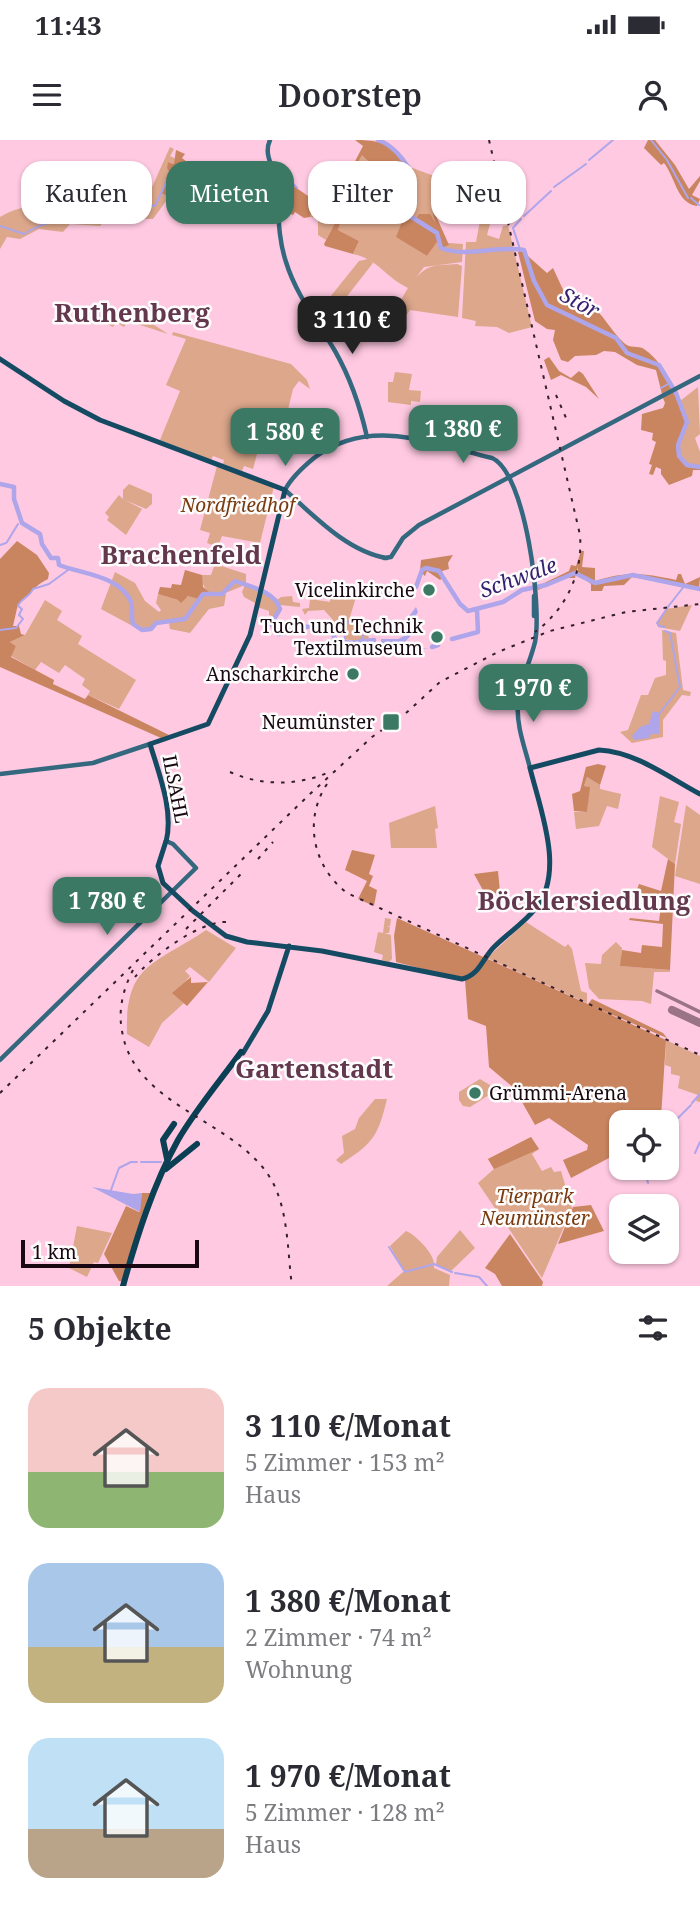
<!DOCTYPE html>
<html lang="de">
<meta charset="utf-8">
<style>
body{margin:0;font-family:"Noto Serif",serif;background:#f7f7f7;color:#2b2b33;height:100vh;display:flex;flex-direction:column;font-size:26px;white-space:nowrap}
*{box-sizing:border-box;margin:0}
p{font-size:23px;color:#7c7c81}
.icon{flex:none;width:38px;height:38px;fill:none;stroke:currentColor;stroke-width:2;stroke-linecap:round;stroke-linejoin:round}
.map{position:relative;height:1146px;overflow:hidden}
.details{display:flex;flex-direction:column;background:#fff;flex:1}
.details>*{flex:none}
.guide{position:absolute;left:21px;top:21px;width:658px;height:63px;display:flex;gap:14px}
.buttons{position:absolute;left:609px;top:970px;display:grid;gap:14px}
.buttons a{display:grid;place-items:center;width:70px;height:70px;border-radius:14px;background:#fff;box-shadow:0 2px 5px #0004;font-size:35px}
.scale{position:absolute;left:21px;bottom:18px;width:178px;box-sizing:border-box;padding-left:7px;border:4px solid #190811;border-top:0;font-size:19px;line-height:24px;white-space:nowrap;color:#190811;-webkit-text-stroke:5px #fcfcfc;paint-order:stroke}
.price{position:absolute;translate:-50% -60px;padding:0 16px;border-radius:14px;background:#3c7965;color:#fff;font-size:23px;line-height:46px;filter:drop-shadow(0 2px 4px #0008)}
.price::after{content:'';position:absolute;left:50%;top:42px;width:21px;height:16px;margin-left:-10px;background:inherit;clip-path:polygon(0 0,100% 0,50% 100%)}
.price.current{background:#222;color:#fff}
ul{padding:0;list-style:none}
li{display:flex;align-items:center;gap:21px;height:175px;padding:0 28px}
li span{display:grid;place-items:center;flex:none;width:196px;height:140px;border-radius:21px;color:#555}
li>.icon{margin-inline-start:auto}
span .icon{width:84px;height:84px;fill:#fffc;stroke-width:1}
li b{font-size:30px}
h2{display:flex;justify-content:space-between;align-items:center;height:84px;padding:0 28px;font-size:30px}
.pill{padding:0 24px;border-radius:21px;background:#fff;box-shadow:0 2px 5px #0004;font-size:24px;line-height:63px}
.pill.current{background:#3c7965;color:#fff}
.status{display:flex;justify-content:space-between;align-items:center;height:49px;padding:0 35px;background:#fff;direction:ltr}
.status svg{height:19px;fill:currentColor}
header{display:flex;justify-content:space-between;align-items:center;height:91px;padding:0 28px;background:#fff;font-size:32px;font-weight:600}
.map>svg:first-child{display:block}
.green{fill:#dca78b}
.forest{fill:#c9855f}
.water{fill:#aea5ea}
.lines{fill:none;stroke-linecap:round;stroke-linejoin:round}
.stream{stroke:#aea5ea;stroke-width:2}
.river{stroke:#aea5ea;stroke-width:4.5}
.taxiway{stroke:#9a7486;stroke-width:3.5}
.runway{stroke:#9a7486;stroke-width:8}
.secondary{stroke:#34687f;stroke-width:4.5}
.primary{stroke:#154b62;stroke-width:5}
.trunk{stroke:#0b3f54;stroke-width:6}
.rail{stroke:#341f2a;stroke-width:2;stroke-dasharray:3.5 7;stroke-linecap:butt}
.poi-dot{fill:#3c7965;stroke:#fcfcfc;stroke-width:2.5}
.labels{text-anchor:middle;dominant-baseline:central;stroke-width:5;stroke-linejoin:round;paint-order:stroke}
.park-label{font-size:19px;font-style:italic;fill:#793a0e;stroke:#fcfcfc}
.poi-label{font-size:19px;fill:#190811;stroke:#fcfcfc;text-anchor:end}
.street-label{font-size:19px;fill:#190811;stroke:#fcfcfc}
.water-label{font-size:21px;font-style:italic;fill:#362170;stroke:#fcfcfc}
.district-label{font-size:26px;font-weight:bold;fill:#63384d;stroke:#fcfcfc}
</style>
<div class="status"><b>11:43</b><svg viewBox="0 0 49 12"><path d="M0 12V9h3v3zM5 12V6h3v6zM10 12V3h3v9zM15 12V0h3v12zM26 1h20v11H26zM47 4h2v5h-2z"/></svg></div>
<header><svg class="icon" aria-label="menu" viewBox="0 0 24 24"><path d="M4 6h16M4 12h16M4 18h16"/></svg>Doorstep<svg class="icon" aria-label="person" viewBox="0 0 24 24"><circle cx="12" cy="8" r="4"/><path d="M4 21q1-7 8-7t8 7"/></svg></header>
<div class="map">
<svg width="700" height="1146" viewBox="0 0 700 1146">
<rect width="100%" height="100%" fill="#ffc9e1"/>
<path class="green" d="M170,7L174,9L170,16L176,19L174,24L169,22V31L161,53L169,57L153,79H145L144,74L126,61C104,64 112,75 100,86L70,84L63,92L39,89L20,99L7,97L0,109V77C24,62 60,62 88,63C109,48 122,51 148,56Z
M362,14L370,23L412,40L407,26L445,40C441,49 444,59 439,71L435,69L437,84L412,77L411,62L385,64L378,59L358,55L348,60L337,57V79L326,100L318,95V78L310,77L316,61L320,62L358,49L344,46Z
M224,31L241,37L252,36L251,31H272L274,39L239,45L221,39Z
M376,65L405,74L397,97L427,116L439,98L440,106L449,103L463,104L462,122L424,127L408,148C385,137 378,119 353,114L359,101L338,90L345,68L362,69Z
M480,81L490,84L487,95L499,99L503,86L508,85L532,187L509,193L497,187L475,186L476,181L462,178L466,102H476Z
M368,119L373,123L330,178L322,167L359,121Z
M457,124L462,126L458,177L410,170L401,182L396,181C396,164 412,136 428,128C437,124 448,125 457,124Z
M113,167L128,175L151,183L168,194L128,181L124,187L116,182L113,187L105,183Z
M173,192L291,224L307,240L310,249L299,241L293,249L283,290L273,287L271,294L262,295L253,329L244,326L242,331L223,324L224,320L213,316L211,320L160,300L180,251L166,245L186,199L172,195Z
M395,232L412,234L409,250L421,251L420,262L411,261V265L388,262V242H393Z
M698,247L700,294L695,298L700,312V327L684,323L678,311L687,284L680,261Z
M217,326L274,346L260,403L222,396L218,407L207,403L210,393L200,390Z
M129,344L152,354V364L146,369L125,360L142,369L126,395L107,380L109,377L105,373L119,355L123,359V350Z
M215,424L246,434V444L258,449L255,463L244,457L242,452L245,445L223,454H226L224,466L209,469L190,493L170,489L169,483L156,484L149,491H142L101,469L115,432L135,443L145,461L159,472L161,470L156,463L158,454L178,460L206,450L201,440L202,435H211Z
M261,450L277,460L281,457L292,456L293,462L300,463V467L280,465L275,477L269,475V471L257,467Z
M330,454L356,457L350,477L366,482L369,500L358,502L345,499L346,495L333,494L329,484L333,480L324,470L308,471L305,475L302,469L309,468L310,459L330,462Z
M45,460L62,471L57,480L82,496L78,504L136,540L119,569L88,555L90,551L82,545L85,539L65,525L59,533L41,522L35,530L11,516L16,506L10,502L25,495Z
M692,465L680,491L658,487L657,483L666,469Z
M662,490L676,493L683,550L691,552L690,556L682,555L663,580V597L632,603L620,592L628,590L641,555H648L655,538L666,535V521L663,520Z
M587,637L600,645V649L621,654L618,669L607,666L599,686L576,689L574,672H587L589,647L584,646Z
M660,656L679,662L674,682L681,684L675,724L652,707Z
M686,665L700,675V744L675,736Z
M435,666L438,688L435,689L437,708H391L389,683Z
M385,778L391,779L390,786H387L390,787L389,793H384L391,795L392,819L389,822L382,820L383,815L374,812L378,792L383,793Z
M526,782L565,807L568,804L572,809L581,851L587,853V863L487,818Z
M206,790L236,808L209,842L190,827L185,831L190,836L175,855L184,863L162,883L149,907L127,894C125,823 155,825 206,790Z
M616,802L622,808L621,826L670,830V832H654L651,864L642,861L599,859L589,848L585,823L601,824L602,815Z
M666,900L700,916V962L696,961L698,955L678,948L680,936L671,934V927L665,925Z
M480,939L490,945L489,955L470,967L463,966L459,960V952Z
M375,959H387C378,995 375,1002 341,1024L336,1020L344,1013L342,996L355,989L359,978Z
M531,997L539,1009L532,1014L542,1031L551,1027L554,1032L561,1031L572,1068L542,1138L478,1043L494,1029L488,1019Z
M77,1086L112,1093L98,1123L94,1122L87,1137L69,1128Z
M460,1090L475,1108L451,1131L436,1124L437,1117Z
M406,1091C416,1095 433,1113 434,1123L405,1132L390,1106Z
M434,1125V1128L450,1135L449,1146H387L403,1132Z"/>
<path class="forest" d="M355,0C392,0 397,9 412,40L404,49C387,49 377,45 367,33L370,23L362,15L344,46L355,45L359,49L320,62L316,60L310,77L304,78L295,72L293,75L286,72L278,74L277,36L285,35L295,47L308,56L312,51L322,57L341,48L363,6Z
M648,0H655L675,25L689,49L700,36V41L692,55L700,59L697,66C677,63 676,39 664,23L661,25L644,8Z
M176,10L185,14L182,18L187,22V26L197,29L199,21L215,22L251,31L253,36L241,37L224,32L221,39L217,38L214,42L197,40L185,47L174,46L169,57L161,53L169,31L167,28L168,22L174,24Z
M363,50L374,54L385,64L397,60L411,62L410,73L415,80L419,74H430L436,84L433,75L435,69L439,71L437,78L449,105L441,108L439,99L427,116L396,97L405,74L376,65L362,69H345L338,90L359,101L353,114L325,106L324,104L337,79L330,74L337,64L335,58L352,60L361,56Z
M520,109L547,133L553,128L566,156L583,166L588,163C603,173 610,190 624,203C630,209 638,205 644,209C658,218 666,234 674,248L662,254L656,230L637,225L615,212L604,211L596,215L575,216L568,222L561,220L553,200L555,190L547,189L535,181L518,112Z
M549,217L559,231L571,238L579,231L583,234L599,259L586,247L561,235L551,240L544,220Z
M675,251L687,284C681,304 666,324 700,327V330H693L692,336L669,345L661,334V329L656,327L653,335L649,334L652,325L649,324L656,302L652,300L653,293L641,290L642,274L663,268L665,263L663,258Z
M17,401L37,415L49,433L48,439C35,445 28,456 18,464L13,486H19L21,494L25,495L10,502L16,506L11,517L54,540L53,544L85,559L88,555L169,595L161,598L0,527V419Z
M581,411H584L582,427L595,428V441C629,431 641,433 676,440L678,434H681L685,444L700,437L699,449L632,437L624,445L604,446L602,451H591V444L578,434V427L575,438H566L538,450V446L569,431L571,425L576,426Z
M453,415L448,423L449,429L442,431L444,437L440,440L427,431L425,436L420,431L421,420Z
M185,430L202,435L203,447L209,452L199,459L188,456L181,463L178,460L158,454L160,447L171,448L172,444L181,445Z
M598,624L606,626L600,645L587,637L584,646L590,647L587,672L574,671L572,654L580,651L586,627Z
M352,710L375,715L369,734L373,736L369,746L377,750L374,766L358,759L367,741L345,730Z
M668,719L675,724L670,830L620,826L622,810L641,813L642,805L662,807L663,784L629,780L630,778L659,781L662,759L636,752L639,744L661,751Z
M498,731L500,752L489,755L496,768L494,770L474,734Z
M397,778L588,864L592,859L663,893L667,898L594,867L666,900L661,978L649,982H621V1008L609,1018L571,1038L563,1020L587,1010L588,1005L549,978L535,985L514,948L489,927L486,886L468,879L465,840L396,822L394,796Z
M191,837V843L208,842L187,866L172,853Z
M531,997L539,1009L494,1029L488,1019Z
M142,1053H153L124,1142L119,1141L104,1114L126,1066L139,1072Z
M591,1065L604,1091L558,1104L573,1067Z
M510,1094L543,1142L542,1146H502L495,1134L485,1128Z"/>
<path class="water" d="M416,467L418,472L413,480L414,492L405,502L414,507L429,509L382,508L381,499H398L406,495L410,475Z
M653,571L660,573L659,594H651L649,598L634,600L632,596L640,587L649,584Z
M92,1047L133,1054L142,1053L140,1072Z"/>
<g class="lines">
<path class="stream" d="M651,0L667,20L688,58
M589,20L613,0
M554,47L586,24
M343,53L361,49L410,70
M691,58L699,65
M524,76L551,51
M0,86L24,94C40,83 73,75 93,75L123,54C137,56 136,64 155,66L173,28L220,30L241,37L284,34L297,48
M520,109L513,88L521,79
M661,248L668,244
M7,402L18,384
M0,405L6,403
M671,463L685,445
M665,487L659,486L657,483L670,464
M0,490L16,488L23,479L19,475L22,469L18,466C20,459 30,457 33,449L49,444L68,430
M345,499L344,484L347,482L364,484V493
M361,501L364,494
M660,573L680,547L670,493L665,491
M692,963L700,954
M670,986L691,965
M667,989L668,988
M695,1013L700,1002
M141,1022H161
M644,1027L648,1043
M111,1050L119,1028L131,1022H137
M389,1107L405,1132L434,1124L452,1132
M455,1133L479,1137L487,1146"/>
<path class="river" d="M378,0C395,6 414,29 414,47C414,57 409,66 410,76L437,93L441,108C468,118 497,105 524,110L534,141L547,165L616,198L627,213L659,225L676,253L687,282L678,305L679,316L687,325L700,327
M0,344L14,347V359L22,383L40,394L42,404L51,418H58L59,425C82,434 121,436 131,462C133,470 131,477 133,484L142,490L151,489L156,483L185,479L203,454H222L235,441C249,446 276,452 280,469L271,484L278,494C288,495 293,488 302,487C312,486 319,487 328,486L336,500L350,503L374,500
M416,447L422,430L426,428L439,431L460,464L468,471L503,462L522,450L546,445L575,433L595,443L633,435L700,449
M452,499L478,492L477,470
M432,507L438,505"/>
<path class="taxiway" d="M657,851L700,872"/>
<path class="runway" d="M672,870L700,883"/>
<path class="secondary" d="M270,0C263,15 274,27 276,41C279,68 277,95 286,122C296,155 318,182 335,211C351,239 360,266 367,297
M285,350C291,338 303,327 314,318C369,276 432,303 492,318C526,333 542,467 535,502C530,523 519,543 518,564C516,585 525,608 530,628
M285,350C314,376 348,412 387,418
M384,418L391,417L403,398L419,385L700,236
M534,476V456
M0,634L93,623L150,604
M0,920L196,728L173,704L166,701"/>
<path class="primary" d="M0,219L64,261L100,280L285,350L250,495L208,584L150,604C159,634 174,671 166,702
M166,701L158,726L163,743L193,771L226,796L247,802L322,811L462,839C480,835 483,817 495,806C508,793 524,783 535,769C566,733 540,669 530,628L599,610C636,612 668,637 700,654
M243,913L268,871L289,806"/>
<path class="trunk" d="M167,1019L163,1000L174,984
M166,1029L197,1004
M123,1146C137,1096 153,1045 178,1000C196,969 220,941 241,912"/>
<path class="rail" d="M489,0L580,395C583,434 566,469 535,492
M556,255L566,278
M230,632C261,646 299,646 329,632
M327,644C303,680 313,727 347,753L700,915
M258,719L273,702
M186,789L243,732
M133,830C123,849 118,870 122,891C134,965 228,978 267,1033C289,1064 287,1110 292,1146
M135,837C151,817 201,780 227,782
M0,953L310,654L372,597L405,574L440,542L498,512L550,491L626,472L700,464"/>
</g>
<g class="poi-dot">
<circle cx="429" cy="450" r="7"/>
<circle cx="437" cy="497" r="7"/>
<circle cx="353" cy="534" r="7"/>
<rect x="382" y="573" width="18" height="18" rx="3.5"/>
<circle cx="475" cy="953" r="7"/>
</g>
<g class="labels">
<g class="park-label">
<text x="238" y="365">Nordfriedhof</text>
<text x="535" y="1056">Tierpark<tspan x="535" dy="22">Neumünster</tspan></text>
</g>
<g class="poi-label">
<text x="415" y="450">Vicelinkirche</text>
<text x="423" y="486">Tuch und Technik<tspan x="423" dy="22">Textilmuseum</tspan></text>
<text x="339" y="534">Anscharkirche</text>
<text x="375" y="582">Neumünster</text>
<text x="489" y="953" text-anchor="start">Grümmi-Arena</text>
</g>
<g class="street-label">
<text transform="translate(176 649) rotate(79)">ILSAHL</text>
</g>
<g class="water-label">
<text transform="translate(580 162) rotate(28)">Stör</text>
<text transform="translate(518 437) rotate(-20)">Schwale</text>
</g>
<g class="district-label">
<text x="132" y="172">Ruthenberg</text>
<text x="181" y="414">Brachenfeld</text>
<text x="584" y="760">Böcklersiedlung</text>
<text x="314" y="928">Gartenstadt</text>
</g>
</g>
</svg>
<div class="buttons">
<a><svg class="icon" aria-label="locate" viewBox="0 0 24 24"><circle cx="12" cy="12" r="6"/><path d="M12 2v4M12 18v4M2 12h4M18 12h4"/></svg></a>
<a><svg class="icon" aria-label="layers" viewBox="0 0 24 24"><path d="M12 4l9 5-9 5-9-5zM3 14l9 5 9-5"/></svg></a>
</div>
<div class="scale">1 km</div>
<b class="price current" style="left:352px;top:216px">3 110 €</b>
<b class="price" style="left:463px;top:325px">1 380 €</b>
<b class="price" style="left:285px;top:328px">1 580 €</b>
<b class="price" style="left:533px;top:584px">1 970 €</b>
<b class="price" style="left:107px;top:797px">1 780 €</b>
<div class="guide">
<a class="pill">Kaufen</a>
<a class="pill current">Mieten</a>
<a class="pill">Filter</a>
<a class="pill">Neu</a>
</div>
</div>
<section class="details">
<h2>5 Objekte<svg class="icon" aria-label="filters" viewBox="0 0 24 24"><path d="M4 7h16M4 17h16"/><circle cx="9" cy="7" r="2"/><circle cx="15" cy="17" r="2"/></svg></h2>
<ul>
<li><span style="background:linear-gradient(#f6c9c9 60%,#8fb573 0)"><svg class="icon" aria-label="home" viewBox="0 0 24 24"><path d="M3 11l9-7 9 7M6 9v11h12V9"/></svg></span><div><b>3 110 €/Monat</b><p>5 Zimmer · 153 m²</p><p>Haus</p></div></li>
<li><span style="background:linear-gradient(#a9c7e8 60%,#c2b280 0)"><svg class="icon" aria-label="home" viewBox="0 0 24 24"><path d="M3 11l9-7 9 7M6 9v11h12V9"/></svg></span><div><b>1 380 €/Monat</b><p>2 Zimmer · 74 m²</p><p>Wohnung</p></div></li>
<li><span style="background:linear-gradient(#bfe0f5 65%,#b9a48a 0)"><svg class="icon" aria-label="home" viewBox="0 0 24 24"><path d="M3 11l9-7 9 7M6 9v11h12V9"/></svg></span><div><b>1 970 €/Monat</b><p>5 Zimmer · 128 m²</p><p>Haus</p></div></li>
</ul>
</section>
